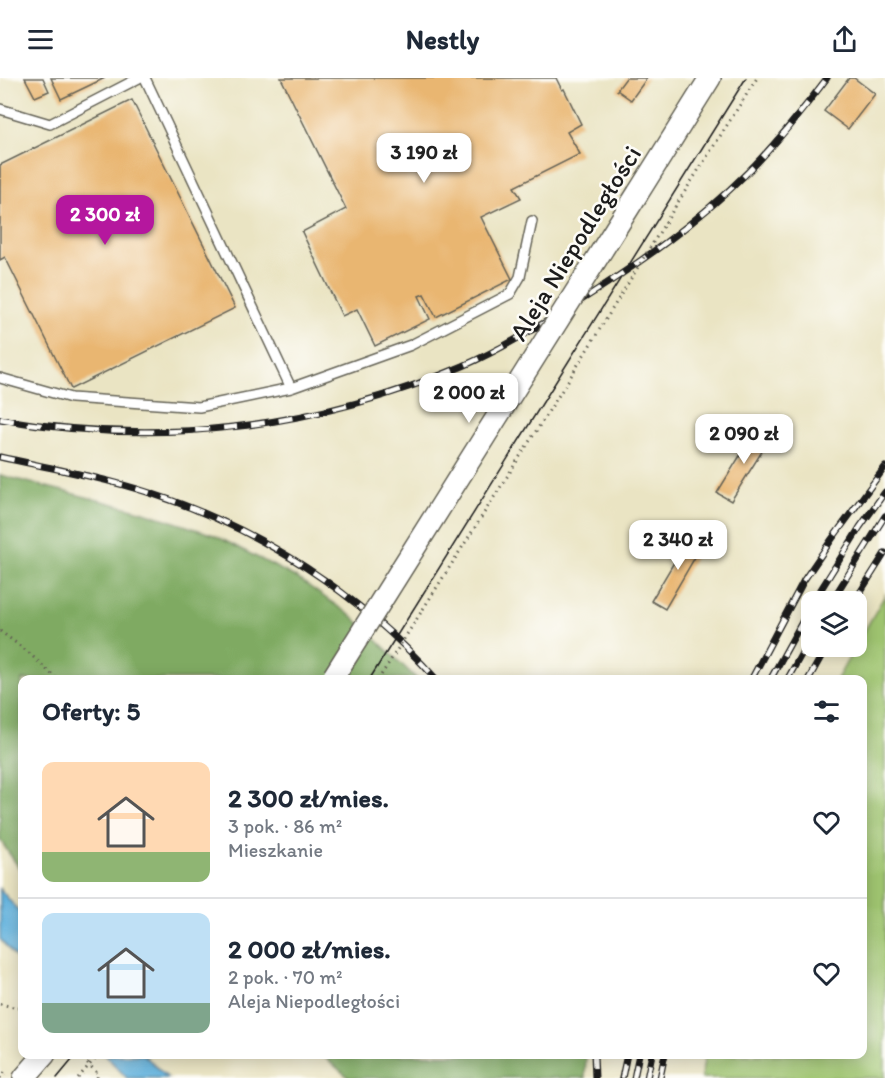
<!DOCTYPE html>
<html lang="pl">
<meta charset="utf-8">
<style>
body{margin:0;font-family:Itim,sans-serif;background:#f2f2f3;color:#1f2937;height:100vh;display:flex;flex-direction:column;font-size:22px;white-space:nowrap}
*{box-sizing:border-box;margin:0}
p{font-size:20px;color:#747a83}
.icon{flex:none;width:33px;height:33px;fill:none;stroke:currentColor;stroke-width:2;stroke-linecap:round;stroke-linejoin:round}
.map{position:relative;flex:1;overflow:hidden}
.sheet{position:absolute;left:18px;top:597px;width:849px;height:384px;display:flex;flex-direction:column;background:#fff;border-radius:12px;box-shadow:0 3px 15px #0003}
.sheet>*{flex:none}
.fabs{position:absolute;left:801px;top:513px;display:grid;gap:12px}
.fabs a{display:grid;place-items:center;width:66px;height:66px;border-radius:12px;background:#fff;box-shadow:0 3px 15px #0003;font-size:30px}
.price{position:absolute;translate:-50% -51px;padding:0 14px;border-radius:12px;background:#fff;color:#222;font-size:20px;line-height:39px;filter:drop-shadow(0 2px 3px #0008)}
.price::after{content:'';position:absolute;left:50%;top:36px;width:18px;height:14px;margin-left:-9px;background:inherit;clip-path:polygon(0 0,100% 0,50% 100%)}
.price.on{background:#b5179e;color:#fff}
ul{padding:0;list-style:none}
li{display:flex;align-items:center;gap:18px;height:150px;padding:0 24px}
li+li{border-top:2px solid #e0e1e3}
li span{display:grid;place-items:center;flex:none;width:168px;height:120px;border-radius:12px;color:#555}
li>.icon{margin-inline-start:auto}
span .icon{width:72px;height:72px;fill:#fffc;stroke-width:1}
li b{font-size:26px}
h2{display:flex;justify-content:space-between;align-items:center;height:72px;padding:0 24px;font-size:26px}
header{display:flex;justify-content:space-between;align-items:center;height:78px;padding:0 24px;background:#fff;font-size:27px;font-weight:700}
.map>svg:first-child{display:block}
.green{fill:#9fc46f;stroke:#5e7046;stroke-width:1.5}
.forest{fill:#7faa62;stroke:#4e633f;stroke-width:1.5}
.water{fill:#63b3de;stroke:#40687d;stroke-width:1.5}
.building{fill:#e9b671}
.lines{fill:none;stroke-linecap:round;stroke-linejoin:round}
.service-casing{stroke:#646256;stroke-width:12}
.tertiary-casing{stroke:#646256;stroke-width:24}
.path{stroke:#646256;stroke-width:3;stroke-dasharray:1.5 4.5;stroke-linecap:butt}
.service{stroke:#fff;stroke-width:9}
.tertiary{stroke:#fff;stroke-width:21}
.tram{stroke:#1c1c1c;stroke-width:1.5}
.rail-casing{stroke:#1c1c1c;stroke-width:7}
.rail{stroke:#fdfcf7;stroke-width:4.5;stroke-dasharray:14;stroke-linecap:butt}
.tertiary-bridge-casing{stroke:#646256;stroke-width:24;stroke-linecap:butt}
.path-bridge{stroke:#646256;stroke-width:3;stroke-dasharray:1.5 4.5;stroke-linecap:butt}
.tertiary-bridge{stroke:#fff;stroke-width:21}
.labels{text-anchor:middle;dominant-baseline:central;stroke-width:5;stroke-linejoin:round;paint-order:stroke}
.street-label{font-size:26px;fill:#1c1c1c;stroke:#fdfcf7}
</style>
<header><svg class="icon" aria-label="menu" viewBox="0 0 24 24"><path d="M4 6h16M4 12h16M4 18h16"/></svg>Nestly<svg class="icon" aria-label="share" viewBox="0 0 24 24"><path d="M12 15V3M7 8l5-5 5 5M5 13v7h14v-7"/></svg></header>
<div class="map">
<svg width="885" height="1000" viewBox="0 0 885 1000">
<rect width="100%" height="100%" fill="#fdfcf7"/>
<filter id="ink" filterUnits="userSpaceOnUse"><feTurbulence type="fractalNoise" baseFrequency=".0167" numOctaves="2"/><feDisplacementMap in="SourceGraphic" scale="12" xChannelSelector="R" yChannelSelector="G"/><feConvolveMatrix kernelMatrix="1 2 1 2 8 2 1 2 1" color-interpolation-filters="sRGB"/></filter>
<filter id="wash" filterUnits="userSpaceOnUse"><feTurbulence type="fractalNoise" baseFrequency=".008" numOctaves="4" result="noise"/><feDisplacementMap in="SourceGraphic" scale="24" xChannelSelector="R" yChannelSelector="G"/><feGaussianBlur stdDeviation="1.35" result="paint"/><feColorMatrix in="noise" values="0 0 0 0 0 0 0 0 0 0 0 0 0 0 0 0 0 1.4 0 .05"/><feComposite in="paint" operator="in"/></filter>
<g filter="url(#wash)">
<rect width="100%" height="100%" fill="#eae4c3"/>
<path class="green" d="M885,517V1000H701L705,977L862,976V602L837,601Z"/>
<path class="forest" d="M0,397L141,433L214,457L297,500L353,539L417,601L22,602V794L0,762Z
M322,977L586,976V977L585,1000H349Z"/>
<path class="water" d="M0,811L22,837V887L0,861Z
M105,977H144L168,1000H127Z"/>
<g id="blocks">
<path class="building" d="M25,0H43L49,13L35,19Z
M51,0H105L61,21Z
M281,0H556L562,12L564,11L581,46L567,54L580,76L514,109L521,120L481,139L512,201L436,239L424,216L419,218L430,241L375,268L357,231L342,238L302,154L346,131Z
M626,0H647L631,22L617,12Z
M849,0H854L875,16L848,51L824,33Z
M132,22L235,230L71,311L5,179L0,182V87Z
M757,350L771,359L731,423L717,415Z
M692,454L705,462L665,531L651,523Z"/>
</g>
</g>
<g filter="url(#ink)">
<use href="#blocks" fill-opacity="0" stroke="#646256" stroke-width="1.5"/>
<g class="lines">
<defs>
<path id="service" d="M145,0L291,310
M0,31L50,46L139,0
M0,300L71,320L199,329L291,310L411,267L510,216L520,199L532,143"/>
<path id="tertiary" d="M638,115L710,0
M24,1000L45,976"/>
</defs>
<use href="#service" class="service-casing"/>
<use href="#tertiary" class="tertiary-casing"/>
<path class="path" d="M675,129L757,0
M0,553L28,574L58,602
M309,602L314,594
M0,926L22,931
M79,976L98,996L97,1000
M0,1000L6,993"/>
<use href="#service" class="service"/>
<use href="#tertiary" class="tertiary"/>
<path class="tram" d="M369,602L746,0
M57,1000L77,976"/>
<defs>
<path id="rail" d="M0,341C158,369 315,351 463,288C502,271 539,248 575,226C637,187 696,146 748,94C777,65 802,33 827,0
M0,379C50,390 101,399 150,415C261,451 359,515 437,602
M813,524L860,449L885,414
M831,524L885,438
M854,524L885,475
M751,602L804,502L832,461L885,389
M770,602L812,526
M787,602L812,557
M808,602L827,568
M594,976L595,1000
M622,1000L627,976
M634,1000L639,976
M647,1000L652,976
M660,1000L665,976"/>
</defs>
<use href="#rail" class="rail-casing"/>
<use href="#rail" class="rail"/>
<defs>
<path id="tertiary-bridge" d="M334,598L638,115"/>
</defs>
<use href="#tertiary-bridge" class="tertiary-bridge-casing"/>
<path class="path-bridge" d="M378,602L571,298L675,129
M78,1000L99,976"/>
<use href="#tertiary-bridge" class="tertiary-bridge"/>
</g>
</g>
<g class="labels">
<g class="street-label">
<text transform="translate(575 165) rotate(-58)">Aleja Niepodległości</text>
</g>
</g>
</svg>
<div class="fabs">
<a><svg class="icon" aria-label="layers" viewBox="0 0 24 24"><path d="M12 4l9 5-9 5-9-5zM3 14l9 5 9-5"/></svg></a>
</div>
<b class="price" style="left:424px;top:106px">3 190 zł</b>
<b class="price on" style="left:105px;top:168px">2 300 zł</b>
<b class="price" style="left:469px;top:346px">2 000 zł</b>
<b class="price" style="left:744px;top:387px">2 090 zł</b>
<b class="price" style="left:678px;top:493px">2 340 zł</b>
<section class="sheet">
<h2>Oferty: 5<svg class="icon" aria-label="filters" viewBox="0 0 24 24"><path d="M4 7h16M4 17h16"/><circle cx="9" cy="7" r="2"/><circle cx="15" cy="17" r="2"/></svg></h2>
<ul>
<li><span style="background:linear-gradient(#ffd9b3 75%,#8fb573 0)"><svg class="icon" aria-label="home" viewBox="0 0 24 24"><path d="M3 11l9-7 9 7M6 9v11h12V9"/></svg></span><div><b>2 300 zł/mies.</b><p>3 pok. · 86 m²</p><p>Mieszkanie</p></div><svg class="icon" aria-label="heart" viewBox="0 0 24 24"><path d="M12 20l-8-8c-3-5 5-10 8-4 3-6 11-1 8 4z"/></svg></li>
<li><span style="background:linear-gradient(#bfe0f5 75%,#7fa58c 0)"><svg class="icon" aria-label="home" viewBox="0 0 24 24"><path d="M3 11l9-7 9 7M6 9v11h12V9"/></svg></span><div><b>2 000 zł/mies.</b><p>2 pok. · 70 m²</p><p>Aleja Niepodległości</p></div><svg class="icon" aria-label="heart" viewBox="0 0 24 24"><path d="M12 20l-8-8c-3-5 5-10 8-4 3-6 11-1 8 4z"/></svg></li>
</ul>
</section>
</div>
